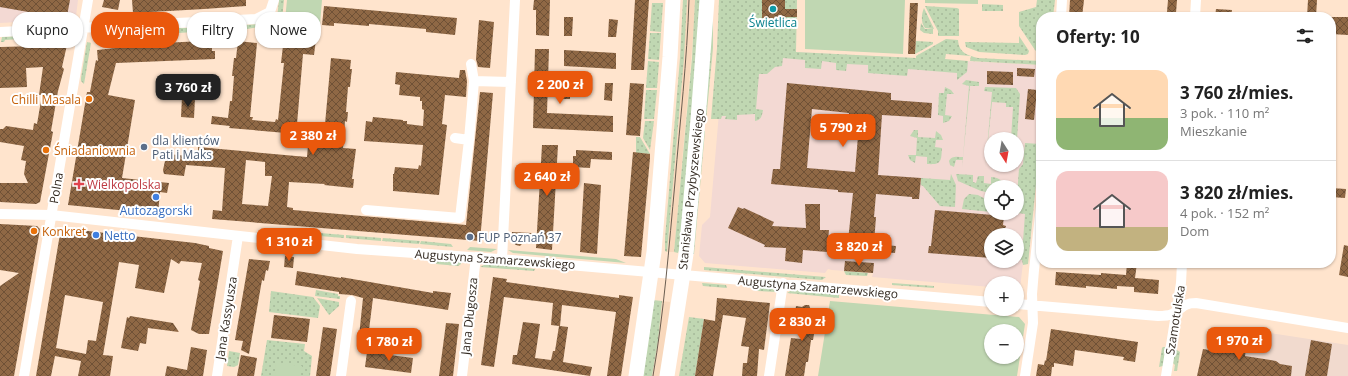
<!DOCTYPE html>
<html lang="pl">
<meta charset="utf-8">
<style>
body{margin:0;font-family:"Open Sans",sans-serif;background:#f6f6f6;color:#222;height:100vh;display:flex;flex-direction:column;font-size:15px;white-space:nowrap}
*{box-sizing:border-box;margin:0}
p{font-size:13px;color:#767676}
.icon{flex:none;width:22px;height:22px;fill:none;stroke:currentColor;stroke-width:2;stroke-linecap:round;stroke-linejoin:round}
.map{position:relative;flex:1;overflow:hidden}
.side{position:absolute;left:1036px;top:12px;width:300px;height:256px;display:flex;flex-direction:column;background:#fff;border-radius:16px;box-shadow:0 1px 3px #0004}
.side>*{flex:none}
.guide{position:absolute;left:12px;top:12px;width:380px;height:36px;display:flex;gap:8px}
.needle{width:26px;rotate:169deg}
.fabs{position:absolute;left:984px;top:132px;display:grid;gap:8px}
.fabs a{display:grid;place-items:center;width:40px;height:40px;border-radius:50%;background:#fff;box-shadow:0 1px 3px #0004;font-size:20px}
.price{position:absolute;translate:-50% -34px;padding:0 9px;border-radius:8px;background:#ea580c;color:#fff;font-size:13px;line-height:26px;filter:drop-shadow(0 1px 2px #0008)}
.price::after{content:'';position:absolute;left:50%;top:24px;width:12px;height:9px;margin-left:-6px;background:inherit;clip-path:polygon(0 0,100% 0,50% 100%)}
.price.active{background:#222;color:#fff}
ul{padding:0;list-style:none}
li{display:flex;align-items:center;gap:12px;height:100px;padding:0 20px}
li+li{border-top:1px solid #e0e0e0}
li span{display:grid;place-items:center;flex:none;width:112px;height:80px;border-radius:12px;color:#555}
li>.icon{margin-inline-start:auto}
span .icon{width:48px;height:48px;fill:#fffc;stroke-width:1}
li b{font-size:17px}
h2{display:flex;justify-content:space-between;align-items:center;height:48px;padding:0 20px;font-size:17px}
.chip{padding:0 14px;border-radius:16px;background:#fff;box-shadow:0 1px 3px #0004;font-size:14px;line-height:36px}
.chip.active{background:#ea580c;color:#fff}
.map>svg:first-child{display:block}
.built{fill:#f8d8bc}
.education{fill:#f1dace}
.medical{fill:#f3d9d3;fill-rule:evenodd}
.grass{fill:url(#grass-dots)}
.garden{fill:#c0d7b2;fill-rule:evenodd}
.building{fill:url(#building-cross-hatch);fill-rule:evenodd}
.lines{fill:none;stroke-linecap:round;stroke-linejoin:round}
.minor{stroke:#fff;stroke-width:10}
.secondary{stroke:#fff;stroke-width:15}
.tram{stroke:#6a5d50;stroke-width:1}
.culture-dot{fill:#0f9aa8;stroke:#fff;stroke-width:1.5}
.food-dot{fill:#e8710a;stroke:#fff;stroke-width:1.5}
.service-dot{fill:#5c6f8a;stroke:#fff;stroke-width:1.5}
.health-dot{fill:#e0444e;stroke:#fff;stroke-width:1.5}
.shop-dot{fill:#3f7fe0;stroke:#fff;stroke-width:1.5}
.labels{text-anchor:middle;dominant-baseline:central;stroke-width:4;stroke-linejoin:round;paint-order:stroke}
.culture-label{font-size:12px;fill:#0d838f;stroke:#fff}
.food-label{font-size:12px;fill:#c56008;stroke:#fff;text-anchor:start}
.service-label{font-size:12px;fill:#4e5e75;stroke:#fff;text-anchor:start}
.health-label{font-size:12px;fill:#be3a42;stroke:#fff;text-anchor:start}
.street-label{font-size:12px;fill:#332a21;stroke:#fff}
.shop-label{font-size:12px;fill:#366cbe;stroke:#fff}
</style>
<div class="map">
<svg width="1348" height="376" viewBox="0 0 1348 376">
<defs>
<pattern id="grass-dots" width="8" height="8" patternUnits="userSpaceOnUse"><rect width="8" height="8" fill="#c0d7b2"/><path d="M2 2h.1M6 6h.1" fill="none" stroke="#a5b999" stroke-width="1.8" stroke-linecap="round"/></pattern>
<pattern id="building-cross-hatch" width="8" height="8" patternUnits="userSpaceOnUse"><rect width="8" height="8" fill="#8f6845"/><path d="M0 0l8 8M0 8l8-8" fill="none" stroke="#6f5136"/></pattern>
</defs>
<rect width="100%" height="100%" fill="#ffe4cd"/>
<path class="built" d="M687,0H695L694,26L674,252H667L680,108Z
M662,301L670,302L669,319L660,376H652L658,341Z"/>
<path class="education" d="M1230,327L1348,345V376H1197L1203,349L1226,352Z"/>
<path class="medical" d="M0,0H78L76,16L73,19L0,23Z
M717,48L1041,65V129L1029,257L1023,263L1020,288L1017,289V283H991V287L872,277L873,273L832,270L828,269L825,273L705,263L699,256L702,225L710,217L719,113ZM991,139H1017V165H991ZM991,187H1017V213H991ZM991,235H1017V261H991Z"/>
<path class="grass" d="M279,0H284L282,20L278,19L277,18Z
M683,0H687L684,58L667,252L665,251V238L680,58Z
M695,0H701L680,248L678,253L674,252L692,58Z
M719,0H797L796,52L916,58V56L946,39L958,40C959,53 967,55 978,58L1041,61V65L970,61L971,56L946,54L945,59L968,61L967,72L957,80V73L908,69L907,76L868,73V65L847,64L846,71L836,70V63L822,61L821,69L805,68V60L783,58L782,66L775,67L767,74H759L756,109L763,110C762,116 761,120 755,121V114L737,115V120L725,119L726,116H722L721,119H711L717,48Z
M1037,0H1055L1053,17H1041V53H1038L1035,50L1019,26V12L1036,7Z
M652,3H663L661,32L650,31Z
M982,4L1003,5V11H982Z
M925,6L957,8L959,9V36H938V31Z
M924,8L934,29L925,28C921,23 921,15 924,8Z
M713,15V48L706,121L704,120Z
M921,23L925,29H933V34L924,33L920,30Z
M262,24L266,26L247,29L245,25Z
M214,26L213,32H195V27Z
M175,28V34H159V29Z
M177,28H193L194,32L178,33Z
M158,29L157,35H138L137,30Z
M136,30L135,36L103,37L100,36L98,32Z
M650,33H661L659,60L648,59Z
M33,35L36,38L5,40L4,42H1L2,37Z
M1019,36L1029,51L1028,54L1025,55L979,52L966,47L965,42L1019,43Z
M916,41L933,42V44L915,54Z
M87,42L91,43L84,84L81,81V78Z
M648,61L659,62L657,88H646Z
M966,80L979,82V86H970L962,168L963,160H956L954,167L950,165L949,161C952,155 958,157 963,157L969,86L962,84Z
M945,87L951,90L954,94H947L945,115L952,116L949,121L943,123V116L938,115L939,93H944Z
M985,87L1016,88L1020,94L1017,139H1011L1013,107H1006V103L992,102L985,170L992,92L984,91Z
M646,90H657L654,119H644Z
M645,121H654L650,150L643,138Z
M914,130H918V137L935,138L936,131L941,135L943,140H936L935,147L942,148C941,161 942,165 927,164V157L916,156L915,163L910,160L908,155H916L917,138L910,136Z
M703,131H705L694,254H692Z
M636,137H640L650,154L636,153Z
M1025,143L1040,144L1028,264L1023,265L1022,260L1017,259L1018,255L1020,254V247H1018L1019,241H1023L1025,214L1018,213L1017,195L1019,169L1023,164Z
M951,174L956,185L955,207L940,206L923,186L921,185V178L950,180Z
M956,174L973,175V182L976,183L978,176H984V183L991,184V177C998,177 1003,181 1006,187H991V193L981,191L958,181Z
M969,194L978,195L991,202V212L962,209L964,199Z
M278,230L306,232V235L278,232Z
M308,232L344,235V238L307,235Z
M346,235L381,238V241L346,238Z
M383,238L420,241L419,244L382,241Z
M421,241L451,244L453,247L420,244Z
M437,260L461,262V264L458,266L436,264Z
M486,264L535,269L534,271L480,267Z
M704,267L826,277L822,280L704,270Z
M844,271L868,273L867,276L846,275Z
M702,283L726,285L727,288L703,286Z
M892,283L934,286V288L892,285Z
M759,287L773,289L777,292L757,291Z
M316,290L338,294V296H340V299L315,296Z
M792,290L839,294V298L787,293Z
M271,291L313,297L320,306L318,318L269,312Z
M317,298L339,302V306L329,315Z
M653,300L662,301L658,341L652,376H641Z
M689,317L704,319L695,376H679Z
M267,340L305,344L304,351L312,356L310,376H261Z
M1163,347H1166L1163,366L1159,367L1162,348Z
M1175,349L1180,352L1177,371H1174L1175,365L1173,363Z
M229,351L240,353L238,365L234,367L227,366Z"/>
<path class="garden" d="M287,0H322L320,25L285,20Z
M805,0H905L903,54L805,49Z
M925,0H978V4L925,3Z
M470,247L497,249L491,252L467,250Z
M508,250L616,259L626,263L513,253Z
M830,301L1019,317L1025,324L1017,376H818ZM991,331H1017V357H991Z
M276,363L302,366L300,376H275Z"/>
<path class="building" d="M0,0H70L67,16L39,17V15L34,14V13L0,7Z
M104,0H120L118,10L102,7Z
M132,0H246V6L204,9L133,13Z
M534,0H550L549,36L536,35V10H533Z
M635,0H649L644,70H631Z
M762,0H785V9H797V17H785L784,22L773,21V18H762Z
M1070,0H1084L1082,17H1069Z
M1168,0H1177L1176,13L1167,12Z
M1308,0H1317L1316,17H1307Z
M910,3H918L915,54H908Z
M324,6L457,18L455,35L426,32V29L369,24V26L334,23V26L322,25Z
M1216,9L1232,10L1231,17H1215Z
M564,17H573L572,36H564Z
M1331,17H1348V35L1331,34Z
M609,19L618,20L616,37H608Z
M479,20L494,22L490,68L478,67L476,59Z
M285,36L316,39L314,55L303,54L297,124L322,127V124H325L331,58L351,60L350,69H352L351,77L350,87H348L346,112H348L347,122L345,121L343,148L356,149L352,179H354L353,188L324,185L325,184L289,182L287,207L293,208V210L466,225L480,92L493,93L480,241L212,219L213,210L222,211L225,168L186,165L184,176L164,174L163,170L165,161H167L168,154L198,157V147L307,157L309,135L229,128L230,126L211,124L212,116L228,118L230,101H232L234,76H232L234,58H236L238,41L257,43L250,117H253L252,120L275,122L276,119L278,120L284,63H281L284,37L285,38ZM246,160L265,162V176H272L268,206L242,204Z
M202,41L212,42V51H215V59L116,63L108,95L135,100L122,178L169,183L167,193L160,192L158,214L68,205L87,92H90L96,60L98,61L97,50L125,47V45Z
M42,44L67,45L62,67L64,69L58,91L51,131L53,132L40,202L36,204L0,202V183H28L24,174L26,161L21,160L24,146L0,142V129H3L6,126L33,130L34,123L37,124L42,95H39L43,67L26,68L27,87L0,88V47L40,46Z
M535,49H549L547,113L613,116V132L533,128Z
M564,50L616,53V69L564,66Z
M1017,68L1035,69L1034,77L1017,76Z
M460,70H465L467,81L466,97L445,95L442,124L447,125L439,195L393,191V174H394L395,167L418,169L419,165L421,166L423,145L364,141L366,121L372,122L373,117L403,120V121H407V124L423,126L424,110L422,109V101H420V97L399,95L400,85L395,84L396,72L459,78Z
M987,71L1013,72V85L987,84Z
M562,80L570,81V99H562Z
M605,83H613L612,101L604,100Z
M630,83L644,84L640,136L626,135Z
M787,83L891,93V100L932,103L931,118L882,115L878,175L921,178L919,199H912V197L876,194L874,217H876L874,243L848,241L853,193L838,192V190L771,184L773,169H780ZM812,109L849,113L848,122L859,124L855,172L807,168Z
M1028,89L1037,90L1034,120L1025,119Z
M182,97L195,98L194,118L181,117Z
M542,145H558L552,250L536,248Z
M576,150L612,152V160L591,159L590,168L573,167V156H576Z
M633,152L650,154V158L641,257L624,256Z
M584,183L601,185L597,254L580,252Z
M1331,188L1346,189L1345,198L1331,197Z
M805,204H820V230H829L827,252L803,250L802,263L785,261L786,248L764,247L765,245L728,228L738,207L743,209L744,208L774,222L772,226L806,228Z
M935,210L1004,216L1003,225L1006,226L1003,235H991V258L928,253L929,246H931Z
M0,224L37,226L40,229L14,376H0V286L19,273L0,270Z
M61,228L195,243L209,246V248L223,251L209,334H199L191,330L200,281L198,280L202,263L181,261L179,264L171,259L164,293L135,288L139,265L119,262L103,355L113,356L110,376H78L81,361L55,356L51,376H36ZM65,295L103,302L96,341L88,340L86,354L56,348Z
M512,232L532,233L520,246L516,245L512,242Z
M885,245L896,246L895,253L884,252Z
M1344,245L1348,246V277L1339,275Z
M285,256L294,257L293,268L284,267Z
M249,259L270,261L268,271L266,270L264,281L262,280L249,354L241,350L243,341L235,340Z
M845,261L874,263L873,273L844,271Z
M1127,263H1137L1135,278L1159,280L1158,294L1134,292V287L1117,286V289L1086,286V288L1055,285L1056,272L1101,275V273L1126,275Z
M297,271L341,278V277L433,293V291L451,293L448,310L373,298L368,338L359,336L363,298L352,295L339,294V292L295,285Z
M493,277L507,279L506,282L619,298V295L633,297L621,376H607L616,312L562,305L560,326L568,327L563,362L592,367L590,376L512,364L513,355H517L523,322L540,324L535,358L551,360L553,351H555L559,326L551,325L553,303L504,297L494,367L481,365Z
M717,298L770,303L764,350L759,349L757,376H742L743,363H747L749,347L741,346L746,318L723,315L713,376H695L704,319L715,321Z
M805,305H809L811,310L818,311L813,340H811L808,362H806L804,376H785L791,338L801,339L803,324L794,322L796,306L802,307Z
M274,315L310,319L307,342L271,338Z
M130,316L173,323L179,332L148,328L146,344L140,343L138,351L121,348L127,317L129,318Z
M446,323L459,324L453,376H439Z
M323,327L337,329L330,376H316Z
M1230,327L1247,329L1245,340L1247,341L1245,356L1276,361L1280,364L1292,366L1291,376H1197L1203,349L1226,353Z
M1051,329L1138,342L1135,362L1123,360L1124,357L1075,350L1073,366L1054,363V367H1052L1051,376H1036L1038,364L1044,365L1045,360L1046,361Z
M1311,340L1332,344L1327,376H1305Z
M191,347L207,350L203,376H165L167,366L187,370Z
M367,352L413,358L411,373L365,367Z
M241,355L257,358L254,376H237Z"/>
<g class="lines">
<path class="minor" d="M1061,17L1062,0
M1195,17L1196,0
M0,32L256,19L270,12L274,0
M471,64L474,81
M455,138L469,140L474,81L511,82
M366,210L460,218L469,140
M0,214L51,215L357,249L512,260L991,302
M502,259L515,0
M1017,304L1158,316C1162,316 1168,316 1172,314C1183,309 1182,303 1196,303L1348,328
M24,376L88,0
M217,376L238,236
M341,376L351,301
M462,376L476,257
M769,376L783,283
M1025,376L1033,323L1032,294L1034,270L1041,206
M1166,376L1181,283L1182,263"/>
<path class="secondary" d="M636,376L654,252L670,57L673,0
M667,376L686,254L698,120L707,0"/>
<path class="tram" d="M653,376C664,312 669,247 675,182C680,122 687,61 689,0"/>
</g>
<circle class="culture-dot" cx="773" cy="9" r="4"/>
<g class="food-dot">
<circle cx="89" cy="99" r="4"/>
<circle cx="46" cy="150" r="4"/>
<circle cx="34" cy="231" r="4"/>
</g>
<g class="service-dot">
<circle cx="144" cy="147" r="4"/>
<circle cx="470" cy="237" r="4"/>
</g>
<path class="health-dot" d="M77 178h4v4h4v4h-4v4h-4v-4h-4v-4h4z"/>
<g class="shop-dot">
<circle cx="156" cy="197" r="4"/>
<circle cx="96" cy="235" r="4"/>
</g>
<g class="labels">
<g class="culture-label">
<text x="773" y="22">Świetlica</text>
</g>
<g class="food-label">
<text x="81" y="99" text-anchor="end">Chilli Masala</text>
<text x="54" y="150">Śniadaniownia</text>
<text x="42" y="231">Konkret</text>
</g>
<g class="service-label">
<text x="152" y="140">dla klientów<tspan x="152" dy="14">Pati i Maks</tspan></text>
<text x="478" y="237">FUP Poznań 37</text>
</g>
<g class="health-label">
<text x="87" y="184">Wielkopolska</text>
</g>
<g class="street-label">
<text transform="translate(56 188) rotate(-80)">Polna</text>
<text transform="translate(691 189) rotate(-84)">Stanisława Przybyszewskiego</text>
<text transform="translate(495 259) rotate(4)">Augustyna Szamarzewskiego</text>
<text transform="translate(818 287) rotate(5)">Augustyna Szamarzewskiego</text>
<text transform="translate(469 316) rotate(-84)">Jana Długosza</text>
<text transform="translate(226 318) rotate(-81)">Jana Kassyusza</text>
<text transform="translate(1175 320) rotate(-81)">Szamotulska</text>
</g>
<g class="shop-label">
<text x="156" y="210">Autozagorski</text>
<text x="104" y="235" text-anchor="start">Netto</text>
</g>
</g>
</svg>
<div class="fabs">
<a><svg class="needle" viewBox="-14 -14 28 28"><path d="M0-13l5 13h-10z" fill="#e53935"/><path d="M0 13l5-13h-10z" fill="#767676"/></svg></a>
<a><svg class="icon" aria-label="locate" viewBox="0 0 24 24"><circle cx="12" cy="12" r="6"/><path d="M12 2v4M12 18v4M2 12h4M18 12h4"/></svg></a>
<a><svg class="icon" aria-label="layers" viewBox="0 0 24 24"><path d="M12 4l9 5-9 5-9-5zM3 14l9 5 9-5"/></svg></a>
<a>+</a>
<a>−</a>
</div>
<b class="price" style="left:560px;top:105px">2 200 zł</b>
<b class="price active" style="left:188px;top:108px">3 760 zł</b>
<b class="price" style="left:843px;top:148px">5 790 zł</b>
<b class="price" style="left:313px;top:156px">2 380 zł</b>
<b class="price" style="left:547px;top:197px">2 640 zł</b>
<b class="price" style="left:289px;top:262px">1 310 zł</b>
<b class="price" style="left:859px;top:267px">3 820 zł</b>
<b class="price" style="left:802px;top:342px">2 830 zł</b>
<b class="price" style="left:1239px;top:361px">1 970 zł</b>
<b class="price" style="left:389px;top:362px">1 780 zł</b>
<div class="guide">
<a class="chip">Kupno</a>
<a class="chip active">Wynajem</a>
<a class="chip">Filtry</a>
<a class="chip">Nowe</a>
</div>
<section class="side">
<h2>Oferty: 10<svg class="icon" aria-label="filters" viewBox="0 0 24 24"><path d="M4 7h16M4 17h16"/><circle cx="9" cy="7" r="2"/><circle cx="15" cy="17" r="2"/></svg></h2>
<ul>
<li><span style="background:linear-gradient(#ffd9b3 60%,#8fb573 0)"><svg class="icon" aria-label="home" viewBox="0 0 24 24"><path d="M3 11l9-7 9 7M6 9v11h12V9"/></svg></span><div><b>3 760 zł/mies.</b><p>3 pok. · 110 m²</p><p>Mieszkanie</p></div></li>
<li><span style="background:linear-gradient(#f6c9c9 70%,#c2b280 0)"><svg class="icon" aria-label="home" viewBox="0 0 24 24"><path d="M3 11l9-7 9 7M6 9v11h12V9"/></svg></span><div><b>3 820 zł/mies.</b><p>4 pok. · 152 m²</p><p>Dom</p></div></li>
</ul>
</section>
</div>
